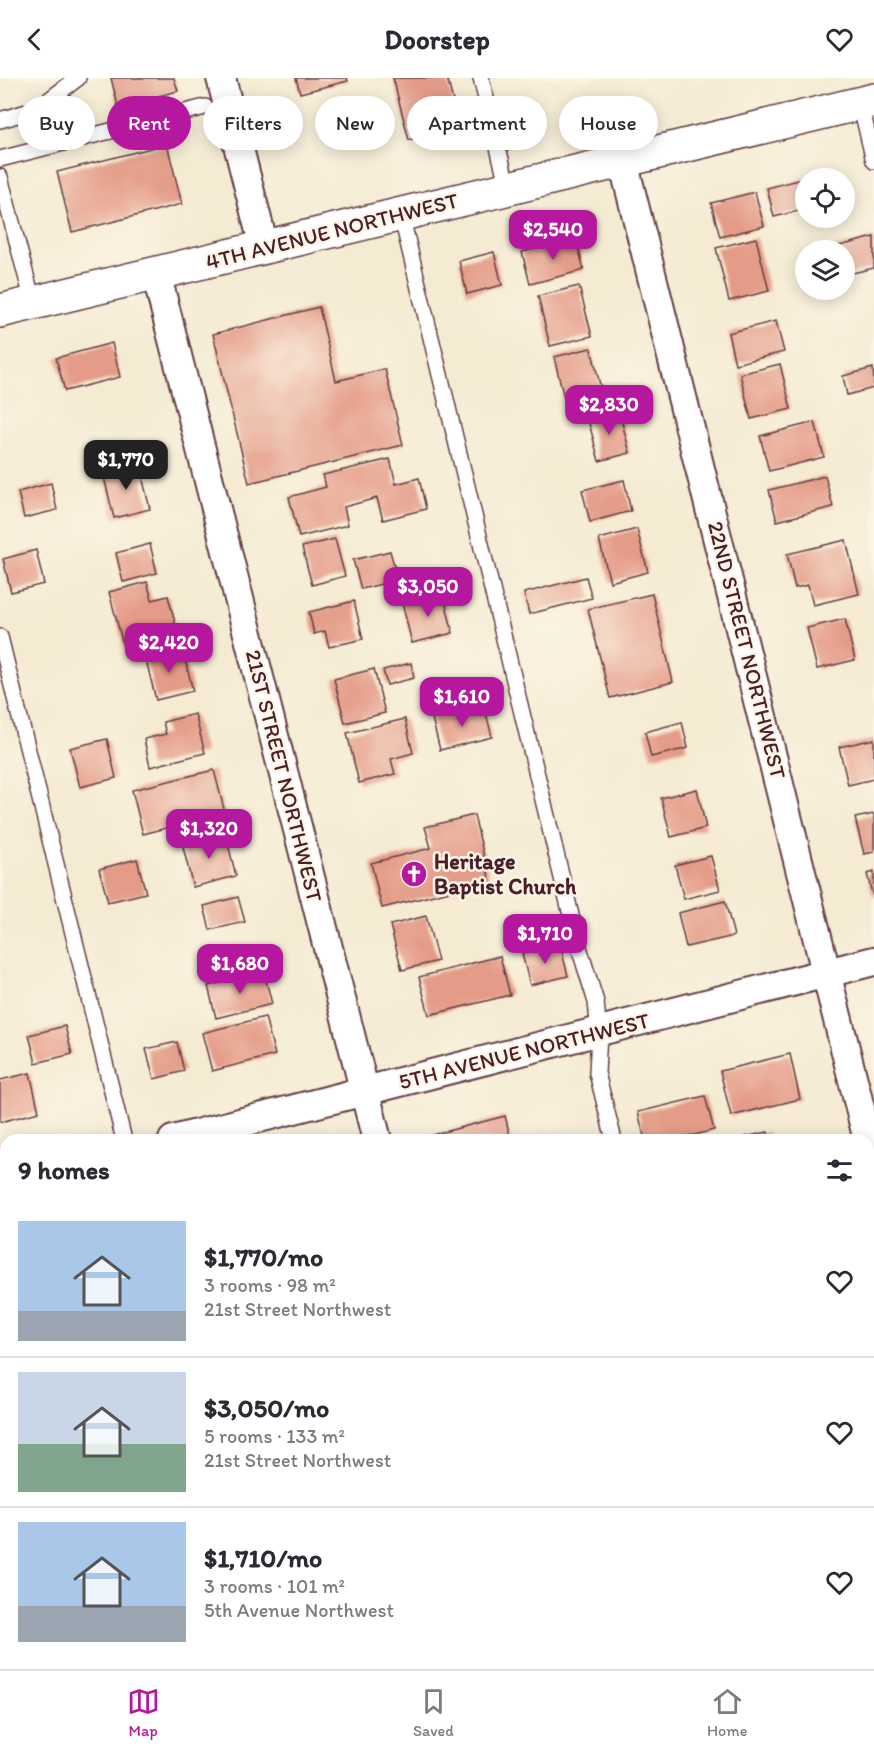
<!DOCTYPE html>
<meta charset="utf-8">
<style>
body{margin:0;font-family:Itim,sans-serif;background:#f2f2f3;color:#2b2b33;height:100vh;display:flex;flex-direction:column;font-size:22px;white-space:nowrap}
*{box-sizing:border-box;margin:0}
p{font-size:20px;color:#7c7c81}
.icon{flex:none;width:33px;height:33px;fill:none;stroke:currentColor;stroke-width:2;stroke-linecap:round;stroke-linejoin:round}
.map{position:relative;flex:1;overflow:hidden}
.sheet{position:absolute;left:0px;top:1056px;width:874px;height:536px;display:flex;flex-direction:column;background:#fff;border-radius:18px 18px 0 0;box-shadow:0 3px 15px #0003}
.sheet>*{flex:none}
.guide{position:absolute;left:18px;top:18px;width:838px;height:54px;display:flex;gap:12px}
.controls{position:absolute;left:795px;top:90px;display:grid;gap:12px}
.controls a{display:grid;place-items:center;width:60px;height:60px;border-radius:50%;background:#fff;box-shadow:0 3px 15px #0003;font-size:30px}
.price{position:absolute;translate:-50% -51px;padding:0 14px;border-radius:12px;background:#b5179e;color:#fff;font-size:20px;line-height:39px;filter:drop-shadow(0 2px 3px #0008)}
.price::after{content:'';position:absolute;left:50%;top:36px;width:18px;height:14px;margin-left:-9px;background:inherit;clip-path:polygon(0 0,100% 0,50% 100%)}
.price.current{background:#222;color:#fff}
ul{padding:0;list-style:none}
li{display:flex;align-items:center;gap:18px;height:150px;padding:0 18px}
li+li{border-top:2px solid #e1e1e2}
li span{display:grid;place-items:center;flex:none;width:168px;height:120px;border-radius:0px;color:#555}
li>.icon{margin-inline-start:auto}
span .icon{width:72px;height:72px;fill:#fffc;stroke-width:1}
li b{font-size:26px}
h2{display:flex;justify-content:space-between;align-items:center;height:72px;padding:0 18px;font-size:26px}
.chip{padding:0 21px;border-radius:27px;background:#fff;box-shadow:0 3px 15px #0003;font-size:21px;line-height:54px}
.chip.current{background:#b5179e;color:#fff}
header{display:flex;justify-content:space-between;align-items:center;height:78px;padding:0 18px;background:#fff;font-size:27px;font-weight:800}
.menu{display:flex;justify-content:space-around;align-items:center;height:84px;border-top:2px solid #e1e1e2;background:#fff;font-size:16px;color:#7c7c81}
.menu a{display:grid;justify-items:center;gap:3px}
.menu .current{color:#b5179e}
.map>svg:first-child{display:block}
.building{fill:#e49b87}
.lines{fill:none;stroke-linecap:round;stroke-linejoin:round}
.lane-casing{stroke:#643e44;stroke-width:18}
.street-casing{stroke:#643e44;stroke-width:32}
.secondary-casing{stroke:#643e44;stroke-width:36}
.lane{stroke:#fff;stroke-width:15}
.street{stroke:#fff;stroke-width:28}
.secondary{stroke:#fff;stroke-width:33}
.labels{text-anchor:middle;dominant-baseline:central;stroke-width:5;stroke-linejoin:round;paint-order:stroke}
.street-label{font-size:22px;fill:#4a1f2b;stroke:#fcf5e5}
.poi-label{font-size:22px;font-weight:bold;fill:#4a1f2b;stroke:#fcf5e5;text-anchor:start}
</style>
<header><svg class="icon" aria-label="back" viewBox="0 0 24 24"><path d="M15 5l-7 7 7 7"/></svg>Doorstep<svg class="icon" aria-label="heart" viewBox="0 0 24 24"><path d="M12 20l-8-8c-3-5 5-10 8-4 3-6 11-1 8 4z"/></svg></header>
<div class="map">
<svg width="874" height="1591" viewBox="0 0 874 1591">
<rect width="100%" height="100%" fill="#fcf5e5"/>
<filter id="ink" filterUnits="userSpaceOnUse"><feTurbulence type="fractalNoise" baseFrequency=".0167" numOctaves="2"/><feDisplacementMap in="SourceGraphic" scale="12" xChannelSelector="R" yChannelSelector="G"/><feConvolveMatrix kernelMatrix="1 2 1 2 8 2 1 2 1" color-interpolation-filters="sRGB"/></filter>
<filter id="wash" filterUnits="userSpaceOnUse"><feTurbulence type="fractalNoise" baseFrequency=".008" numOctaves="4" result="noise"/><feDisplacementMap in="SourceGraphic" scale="24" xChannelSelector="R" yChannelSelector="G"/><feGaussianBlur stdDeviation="1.35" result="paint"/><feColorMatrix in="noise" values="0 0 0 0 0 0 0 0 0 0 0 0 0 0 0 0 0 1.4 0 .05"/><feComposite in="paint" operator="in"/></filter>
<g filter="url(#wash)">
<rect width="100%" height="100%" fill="#f5ebd3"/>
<g id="blocks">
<path class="building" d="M111,0H174L178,13L118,28Z
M296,0H347L348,3L300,15Z
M393,0H447L460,49L409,62Z
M167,66L182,126L72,154L57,94Z
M836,92L838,100H807Z
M806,100V131L774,139L767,110Z
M755,114L764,148L720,159L711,125Z
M874,159V190L844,197V172H833L832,170Z
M576,160L584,192L530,206L522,174Z
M756,160L769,213L729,223L716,170Z
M494,174L502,207L467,216L459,183Z
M579,208L592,258L550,268L538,218Z
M319,229L336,303L385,291L403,367L249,405L213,256Z
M776,243L784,274L735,286L728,255Z
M112,265L120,299L65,313L56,280Z
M591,270L602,315L565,324L554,279Z
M780,286L791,331L751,341L740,296Z
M873,290L874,310L847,317L843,298Z
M619,333L630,375L599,383L588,341Z
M815,344L824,379L769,393L760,358Z
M390,381L396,406L419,400L426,431L383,442L377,420L344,429L348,447L299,459L289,419L326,409L323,397Z
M139,386L150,431L114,440L103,395Z
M825,398L833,429L777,443L769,412Z
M624,402L631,433L590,444L582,412Z
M51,405L57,432L24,440L18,414Z
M637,451L648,494L610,504L599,461Z
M335,461L345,498L312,507L302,469Z
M846,462L859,516L813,527L808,507L795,510L787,476Z
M150,466L157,495L123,504L116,475Z
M36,472L44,506L11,514L3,481Z
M390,473L398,502L361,511L353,482Z
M586,499L592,520L529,536L524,515Z
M147,504L152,522L168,518L178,556L124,570L109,514Z
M443,515L453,555L412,565L402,525Z
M652,516L673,604L610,620L588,531Z
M354,523L363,561L329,569L325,553L314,556L309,534Z
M845,541L855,582L817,591L807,550Z
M182,569L193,613L156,622L145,578Z
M411,585L414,600L387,607L383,592Z
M374,591L385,635L345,645L334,601Z
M484,627L492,659L440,672L432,640Z
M195,636L205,675L150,689L144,661L166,656L163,644Z
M405,641L413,675L391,681L395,696L359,705L347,655Z
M682,644L688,670L651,679L645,654Z
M107,661L116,700L80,709L70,670Z
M874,661V701L848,707L839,669Z
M214,692L225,735L143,756L132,712Z
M697,711L706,750L671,759L661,720Z
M874,736V774L864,776L855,740Z
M474,737L490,803L382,830L371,785L431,770L425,749Z
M225,754L236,798L193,809L182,765Z
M711,778L720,812L684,821L675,787Z
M137,781L146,815L108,824L99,791Z
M874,794V818L873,819L867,796Z
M238,819L245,844L210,852L204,828Z
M725,823L734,858L686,869L678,835Z
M426,838L438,883L402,892L390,847Z
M560,866L568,898L530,907L522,876Z
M500,878L510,917L429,937L419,899Z
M264,894L272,926L216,940L208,908Z
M265,939L275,977L212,993L202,955Z
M65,948L72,976L36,985L29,957Z
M177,964L184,993L154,1001L146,971Z
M790,976L800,1021L731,1038L720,993Z
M30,995L39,1034L0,1044V1002Z
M705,1018L714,1052L675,1062H645L638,1034Z
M505,1038L511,1062H434L432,1057Z
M768,1054L769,1062H741L740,1060Z
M6,1167V1194L0,1196V1169Z
M6,1220V1263H5L0,1243V1221Z
M874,1403V1444L868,1445V1405Z
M869,1469L874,1497L868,1498V1469Z
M868,1522L874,1540V1562L868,1564Z
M109,1586H158L159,1591H91Z
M405,1586H431L432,1591H386Z"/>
</g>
</g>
<g filter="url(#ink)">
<use href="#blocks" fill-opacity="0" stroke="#643e44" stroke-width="1.5"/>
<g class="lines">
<defs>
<path id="lane" d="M481,0L508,110
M860,24L874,83
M0,42L37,31L78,0
M0,81L205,29
M0,99L33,224
M401,136L578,866L596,924L599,955L597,995L614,1062
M0,559L124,1062
M261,1586L263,1591
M750,1586L752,1591"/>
<path id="street" d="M221,0L264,169
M623,83L868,1062
M156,195L377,1062
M173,1062L874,883
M0,1107L6,1105
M0,1509L6,1533
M19,1586L20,1591
M507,1586L508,1591"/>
<path id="secondary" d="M0,233L874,22"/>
</defs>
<use href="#lane" class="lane-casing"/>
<use href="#street" class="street-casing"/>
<use href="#secondary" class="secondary-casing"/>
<use href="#lane" class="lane"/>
<use href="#street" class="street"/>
<use href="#secondary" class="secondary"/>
</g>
</g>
<defs>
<symbol id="church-disc" viewBox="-11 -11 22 22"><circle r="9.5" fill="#b5179e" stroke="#fcf5e5"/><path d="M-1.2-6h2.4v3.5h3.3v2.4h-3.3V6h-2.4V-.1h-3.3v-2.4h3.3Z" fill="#fff"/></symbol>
</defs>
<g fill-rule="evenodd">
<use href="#church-disc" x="399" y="781" width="30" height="30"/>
</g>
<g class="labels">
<g class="street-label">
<text transform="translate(332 153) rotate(-14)">4TH AVENUE NORTHWEST</text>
<text transform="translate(747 572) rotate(76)">22ND STREET NORTHWEST</text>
<text transform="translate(284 698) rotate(76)">21ST STREET NORTHWEST</text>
<text transform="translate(524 973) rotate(-14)">5TH AVENUE NORTHWEST</text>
</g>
<g class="poi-label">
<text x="434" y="783">Heritage<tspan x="434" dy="25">Baptist Church</tspan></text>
</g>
</g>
</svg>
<div class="controls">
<a><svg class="icon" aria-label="locate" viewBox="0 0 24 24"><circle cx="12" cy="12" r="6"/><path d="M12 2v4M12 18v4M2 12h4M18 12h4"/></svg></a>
<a><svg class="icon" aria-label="layers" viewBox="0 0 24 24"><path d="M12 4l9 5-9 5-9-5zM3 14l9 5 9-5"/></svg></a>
</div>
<b class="price" style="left:553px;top:183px">$2,540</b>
<b class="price" style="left:609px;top:358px">$2,830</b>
<b class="price current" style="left:126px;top:413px">$1,770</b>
<b class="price" style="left:428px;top:540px">$3,050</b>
<b class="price" style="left:169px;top:596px">$2,420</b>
<b class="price" style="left:462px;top:650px">$1,610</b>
<b class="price" style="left:209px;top:782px">$1,320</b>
<b class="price" style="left:545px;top:887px">$1,710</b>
<b class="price" style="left:240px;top:917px">$1,680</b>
<div class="guide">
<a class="chip">Buy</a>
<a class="chip current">Rent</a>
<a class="chip">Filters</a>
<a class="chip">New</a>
<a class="chip">Apartment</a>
<a class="chip">House</a>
</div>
<section class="sheet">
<h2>9 homes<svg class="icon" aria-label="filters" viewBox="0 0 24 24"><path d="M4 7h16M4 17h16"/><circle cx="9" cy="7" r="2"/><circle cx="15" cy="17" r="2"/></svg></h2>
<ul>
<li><span style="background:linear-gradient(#a9c7e8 75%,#9aa5b1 0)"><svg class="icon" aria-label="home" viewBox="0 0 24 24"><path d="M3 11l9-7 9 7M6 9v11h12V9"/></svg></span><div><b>$1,770/mo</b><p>3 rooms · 98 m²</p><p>21st Street Northwest</p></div><svg class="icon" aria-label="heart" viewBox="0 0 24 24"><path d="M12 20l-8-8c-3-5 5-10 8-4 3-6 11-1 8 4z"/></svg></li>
<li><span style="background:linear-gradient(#c9d6e8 60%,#7fa58c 0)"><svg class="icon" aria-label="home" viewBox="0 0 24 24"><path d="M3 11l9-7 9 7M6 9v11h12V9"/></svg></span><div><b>$3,050/mo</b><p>5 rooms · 133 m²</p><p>21st Street Northwest</p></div><svg class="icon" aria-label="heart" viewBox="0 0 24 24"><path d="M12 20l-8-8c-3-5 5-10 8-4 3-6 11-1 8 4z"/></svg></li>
<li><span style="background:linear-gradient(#a9c7e8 70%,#9aa5b1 0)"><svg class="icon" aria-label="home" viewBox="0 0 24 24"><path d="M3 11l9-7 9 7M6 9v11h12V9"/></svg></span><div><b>$1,710/mo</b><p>3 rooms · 101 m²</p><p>5th Avenue Northwest</p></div><svg class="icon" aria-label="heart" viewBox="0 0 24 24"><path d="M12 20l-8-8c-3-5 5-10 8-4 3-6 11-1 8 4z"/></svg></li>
</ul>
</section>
</div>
<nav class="menu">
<a class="current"><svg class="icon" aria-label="map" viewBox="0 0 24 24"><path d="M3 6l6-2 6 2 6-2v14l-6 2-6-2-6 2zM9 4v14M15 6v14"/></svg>Map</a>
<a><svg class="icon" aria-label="saved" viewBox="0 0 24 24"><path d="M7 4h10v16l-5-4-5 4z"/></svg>Saved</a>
<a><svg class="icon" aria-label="home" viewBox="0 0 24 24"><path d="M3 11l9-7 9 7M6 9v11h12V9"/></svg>Home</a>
</nav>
